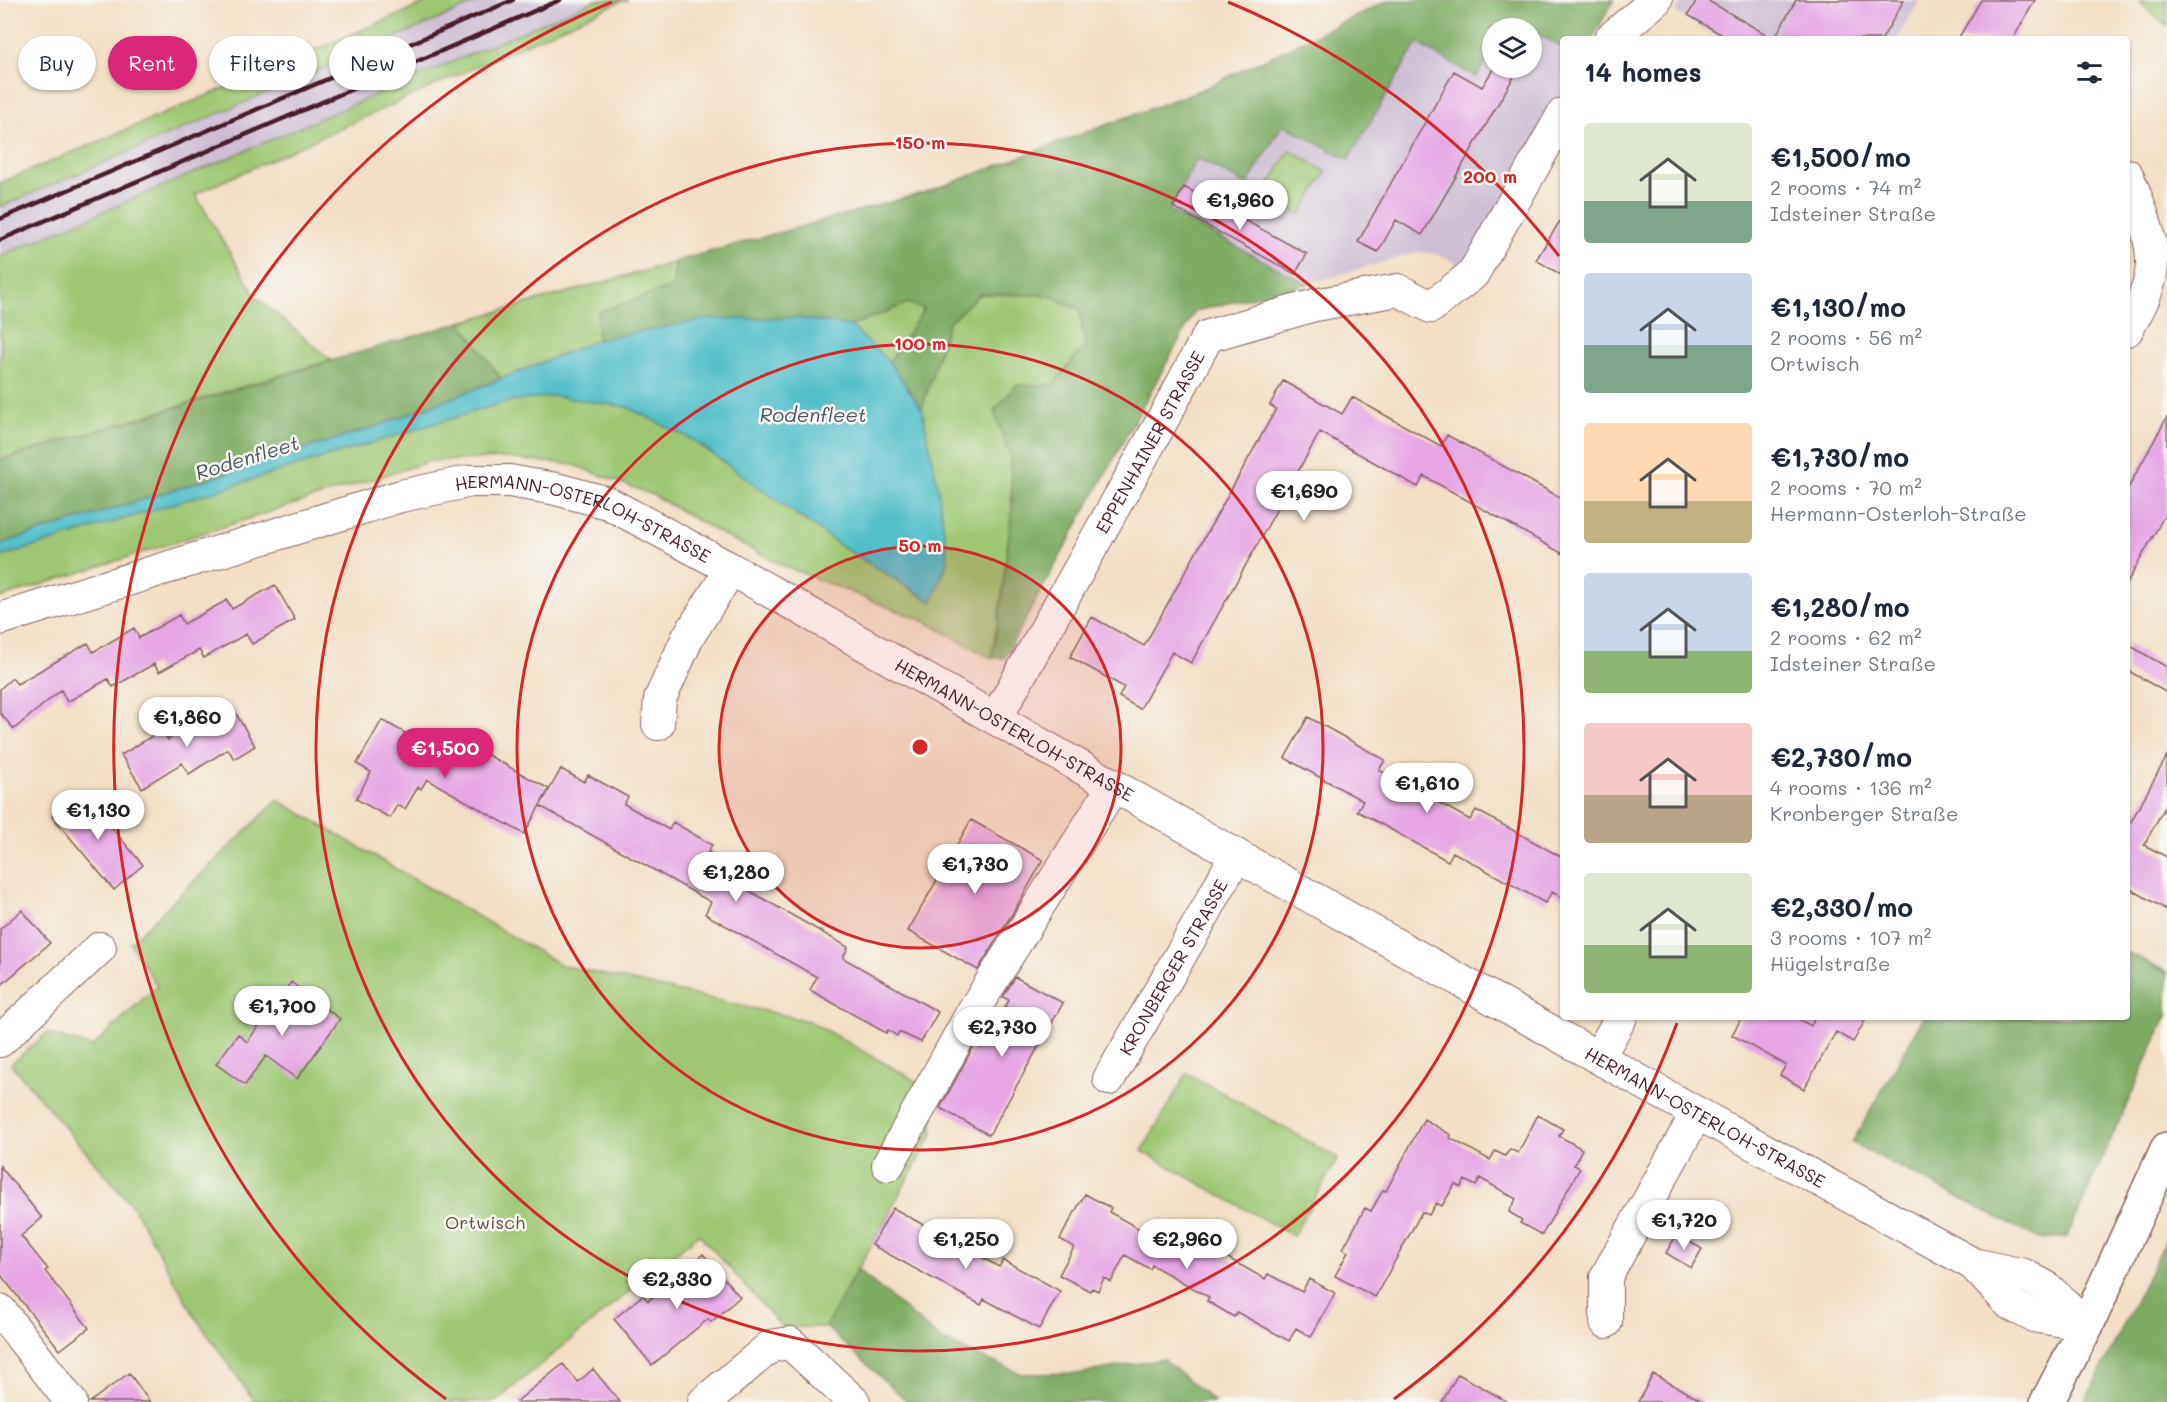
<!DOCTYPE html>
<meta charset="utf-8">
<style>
body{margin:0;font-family:Mali,sans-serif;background:#f6f6f7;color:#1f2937;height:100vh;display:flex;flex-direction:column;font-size:22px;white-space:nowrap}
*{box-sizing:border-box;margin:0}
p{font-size:20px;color:#747a83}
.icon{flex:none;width:33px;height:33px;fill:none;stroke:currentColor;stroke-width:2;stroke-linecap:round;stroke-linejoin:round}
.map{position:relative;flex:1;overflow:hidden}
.panel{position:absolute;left:1560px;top:36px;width:570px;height:984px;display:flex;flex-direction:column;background:#fff;border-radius:6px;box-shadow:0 2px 4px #0004}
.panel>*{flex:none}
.banner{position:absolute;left:18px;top:36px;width:570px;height:54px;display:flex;gap:12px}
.fabs{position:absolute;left:1482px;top:18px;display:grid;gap:12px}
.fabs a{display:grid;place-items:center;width:60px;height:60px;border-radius:50%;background:#fff;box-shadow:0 2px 4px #0004;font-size:30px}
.price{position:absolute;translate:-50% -51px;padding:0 14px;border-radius:21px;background:#fff;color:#222;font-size:20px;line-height:39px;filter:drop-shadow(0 2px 3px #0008)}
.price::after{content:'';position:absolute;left:50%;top:36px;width:18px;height:14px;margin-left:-9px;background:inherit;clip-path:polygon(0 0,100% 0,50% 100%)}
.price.active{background:#db2777;color:#fff}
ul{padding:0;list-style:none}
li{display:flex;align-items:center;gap:18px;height:150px;padding:0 24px}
li span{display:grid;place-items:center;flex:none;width:168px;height:120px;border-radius:6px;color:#555}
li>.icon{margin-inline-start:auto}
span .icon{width:72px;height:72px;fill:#fffc;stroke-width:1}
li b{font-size:26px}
h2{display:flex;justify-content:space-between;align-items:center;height:72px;padding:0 24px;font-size:26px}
.chip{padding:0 21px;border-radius:27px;background:#fff;box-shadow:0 2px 4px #0004;font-size:21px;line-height:54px}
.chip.active{background:#db2777;color:#fff}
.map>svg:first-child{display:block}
.industrial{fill:#cdbed3}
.green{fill:#9fc772;stroke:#74734e;stroke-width:1.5}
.forest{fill:#7fac64;stroke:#646648;stroke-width:1.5}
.water{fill:#53c0c9;stroke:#4e707a;stroke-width:1.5}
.building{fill:#e5a6e3}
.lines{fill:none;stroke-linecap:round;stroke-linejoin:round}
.minor-casing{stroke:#856261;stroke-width:34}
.major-casing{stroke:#856261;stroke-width:36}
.minor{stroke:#fff;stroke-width:32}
.major{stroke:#fff;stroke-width:33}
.rail{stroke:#4a1f2b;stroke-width:4.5}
.ring{fill:none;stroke:#d62828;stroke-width:3}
.labels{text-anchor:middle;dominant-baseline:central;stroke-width:5;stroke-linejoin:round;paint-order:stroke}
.street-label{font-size:18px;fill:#4a1f2b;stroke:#f6f6f2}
.park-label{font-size:18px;fill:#645140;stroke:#f6f6f2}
.water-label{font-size:20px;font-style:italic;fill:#4d5762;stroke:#f6f6f2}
.centre{fill:#d62828;stroke:#f6f6f2;stroke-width:3}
.ring-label{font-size:18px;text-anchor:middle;font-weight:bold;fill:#d62828;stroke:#f6f6f2;stroke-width:5;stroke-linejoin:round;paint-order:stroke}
</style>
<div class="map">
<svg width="2167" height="1402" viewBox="0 0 2167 1402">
<rect width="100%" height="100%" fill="#f6f6f2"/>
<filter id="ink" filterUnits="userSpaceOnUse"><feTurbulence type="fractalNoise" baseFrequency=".0167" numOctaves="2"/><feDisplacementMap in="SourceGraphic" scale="12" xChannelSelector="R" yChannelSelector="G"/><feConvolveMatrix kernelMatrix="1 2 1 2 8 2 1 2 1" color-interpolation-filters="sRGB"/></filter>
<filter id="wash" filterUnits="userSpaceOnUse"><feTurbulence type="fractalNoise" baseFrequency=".008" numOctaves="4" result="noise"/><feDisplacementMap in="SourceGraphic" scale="24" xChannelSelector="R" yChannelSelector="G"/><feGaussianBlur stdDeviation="1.35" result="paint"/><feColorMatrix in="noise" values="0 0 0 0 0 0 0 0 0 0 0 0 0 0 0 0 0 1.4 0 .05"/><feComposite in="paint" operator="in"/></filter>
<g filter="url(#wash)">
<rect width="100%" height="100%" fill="#f2dfc5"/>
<path class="industrial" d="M483,0H596L0,256V207Z
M1683,0H1920L1897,39H1721L1675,12Z
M1532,31L1563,48V91L1465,269L1439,254L1419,252L1307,284L1169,211L1197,158L1247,184L1283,124L1348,160L1417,43L1476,77L1492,50V68H1532Z"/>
<path class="green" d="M433,0H483L0,207V183Z
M596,0H628L619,2L195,194L257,298L331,360L0,460V256Z
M2139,0H2167V25L2150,13Z
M1049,147L1307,284L1195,311L1004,658H991L926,622L784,566L725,536L653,495L574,465L506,458L430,461L0,598V557L505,402L500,379L461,322L930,191Z
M1290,150L1326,172L1300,215L1264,193Z
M278,800L561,965L809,1021L934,1091L932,1135L826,1327H782L699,1234L495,1402H255L194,1315L133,1207L11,1064L47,1033L92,1047L157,986L130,943Z
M1187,1073L1338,1158L1293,1236L1142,1151Z"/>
<path class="forest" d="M1389,0H1614L1592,39H1563V48L1532,31V28H1526L1511,20L1505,28H1492V50L1476,77L1417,43L1348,160L1283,124L1247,185L1197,158L1169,211L1307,284L1195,311L1004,658H991L1000,610L1012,508L1010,456L994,411L1016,385H1052L1085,346L1080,310L1048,295L980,294L948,323L922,409L889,362L924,309L908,303L851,326L797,318L597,340L598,312L672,287L676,261L930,191L1205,88Z
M461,322L501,379L372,428L0,544V460Z
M2127,952L2167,972V1015L2067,1237L2040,1239L1852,1143L1924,1017H2127Z
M2167,1238V1402H2085Z
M857,1269L943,1341L1022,1374L1083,1373L1163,1359L1215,1402H908L826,1327Z"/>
<path class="water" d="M797,318L851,326L889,362L922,409L938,488L948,560L932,602L841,546L693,440L627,407L554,396L505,402L0,557V544L372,428L501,379L597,340L708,319Z"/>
<g id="blocks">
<path class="building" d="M1697,0H1707L1774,39L1796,0H1904L1882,39H1729L1688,15Z
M1981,0H2035L2013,39H1958Z
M1494,68H1519L1422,235L1396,220L1378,252L1358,242L1454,71L1482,87Z
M1184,187L1307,254L1295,274L1173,207Z
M1563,216V276L1536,260Z
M1283,381L1342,414L1352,397L1441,446L1447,435L1563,499V554L1424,476L1418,487L1320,432L1191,663L1172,652L1140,709L1119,697L1124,687L1070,657L1092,617L1144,646L1276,409L1270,405Z
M2167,417V511L2127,583V490Z
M275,585L295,620L252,644L246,634L204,658L199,650L159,672L154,664L113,687L108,679L67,702L61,690L14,729L0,713V689L12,678L17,684L88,643L93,652L134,628L139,638L179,615L184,624L227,600L232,609Z
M2127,644L2167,667V693L2127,670Z
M235,712L255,746L234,759L228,749L189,774L182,763L142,788L121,755L162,730L168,740L207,715L213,726Z
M1308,717L1385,760L1379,770L1470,820L1476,810L1563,858V898L1552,892L1545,903L1453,852L1448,861L1357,811L1363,801L1285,758Z
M382,720L453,760L460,748L483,761L486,754L549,789L524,834L427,779L421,789L418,787L405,809L397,805L390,818L356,799L371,772L357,764Z
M2167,756V803L2144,845L2167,857V910L2127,887V829Z
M561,769L584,782L588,775L628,797L624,804L645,816L669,830L673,822L712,845L708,852L732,865L725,877L848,947L843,958L938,1012L921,1042L899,1032L897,1036L888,1030L886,1033L810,990L817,977L705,914L711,902L540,806Z
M82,792L143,865L114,890L52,816Z
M971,820L1043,860L1017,906L978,970L908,931Z
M22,910L50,943L0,986V929Z
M1015,977L1063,1003L989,1135L940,1108L975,1044L982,1048L1009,1000L1003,997Z
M291,982L340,1019L297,1079L266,1056L245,1085L216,1064L238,1034L247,1042Z
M1742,1017H1795L1811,1026L1814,1020L1810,1017H1867L1853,1042L1836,1032L1804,1089L1780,1075L1786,1065L1732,1035Z
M1538,1115L1563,1129L1559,1136L1582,1149L1574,1165L1580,1168L1542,1235L1520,1223L1522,1220L1509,1212L1516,1199L1480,1178L1476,1186L1465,1180L1461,1187L1455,1184L1442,1206L1436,1203L1429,1215L1422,1212L1375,1297L1335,1276L1348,1252L1343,1249L1365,1208L1371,1211L1383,1190L1386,1191L1424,1119L1451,1135L1450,1138L1490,1160L1495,1151L1505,1156L1510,1149L1518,1153Z
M0,1166L42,1218L21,1236L48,1269L45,1271L89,1328L60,1350L0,1274Z
M1085,1194L1111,1208L1109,1212L1150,1235L1159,1220L1182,1233L1185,1229L1204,1240L1223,1250L1221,1254L1265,1279L1268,1274L1302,1292L1309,1279L1335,1293L1311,1337L1296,1328L1289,1341L1237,1312L1234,1317L1207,1301L1209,1297L1152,1265L1150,1269L1125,1255L1111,1282L1104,1278L1098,1291L1092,1288L1090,1291L1059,1275L1074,1247L1060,1239Z
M893,1208L999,1267L1003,1260L1060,1291L1039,1329L984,1299L981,1305L872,1245Z
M1677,1234L1702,1249L1691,1268L1666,1253Z
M703,1254L740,1297L711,1322L708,1319L652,1365L614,1319L643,1295L648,1301Z
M563,1364L578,1382L593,1369L620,1402H516Z
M129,1373L150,1402H90Z
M1458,1374L1508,1402H1442Z
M1653,1374L1704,1402H1638Z"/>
</g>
</g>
<g filter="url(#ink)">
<use href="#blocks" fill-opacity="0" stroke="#856261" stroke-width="1.5"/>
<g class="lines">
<defs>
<g id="minor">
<path d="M1610,39L1656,0"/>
<path d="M2127,175C2138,201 2153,237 2152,265C2151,288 2138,310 2127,330"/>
<path id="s1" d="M0,619L401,496L471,481H509L556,489L608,503L731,569L1236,855L1697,1113L1973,1264L2024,1275L2046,1287L2087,1325"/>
<path id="s2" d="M996,718L1156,432L1208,336L1315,305L1398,290L1431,307L1473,274L1563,114"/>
<path d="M658,724L660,699L688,637L731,569"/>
<path d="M0,1041L100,948"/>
<path d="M1599,1057L1621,1017"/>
<path id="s3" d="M1109,1079L1207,909L1236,855"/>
<path d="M888,1165L973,1011L1114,785"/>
<path d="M1973,1264L2010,1304L2033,1316L2087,1325"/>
<path d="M0,1310L71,1402"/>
<path d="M1606,1322V1277L1697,1113"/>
<path d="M704,1402L771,1346L790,1343L854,1402"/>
</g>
<path id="major" d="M2047,1402L2087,1325L2167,1149"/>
</defs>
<use href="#minor" class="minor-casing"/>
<use href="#major" class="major-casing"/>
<use href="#minor" class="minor"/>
<use href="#major" class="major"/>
<path class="rail" d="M0,219L513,0
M0,240L560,0"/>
</g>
</g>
<circle cx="920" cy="747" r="201" fill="#d62828" fill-opacity=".12"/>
<g class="ring">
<circle cx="920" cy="747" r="201"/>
<circle cx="920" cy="747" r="403"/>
<circle cx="920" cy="747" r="604"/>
<path d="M1677 1023A806 806 0 0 1 1394 1399M446 1399A806 806 0 0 1 612 2M1228 2A806 806 0 0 1 1559 256"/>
</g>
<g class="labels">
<g class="street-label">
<text stroke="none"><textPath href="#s2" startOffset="316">EPPENHAINER STRASSE</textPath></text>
<text stroke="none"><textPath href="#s1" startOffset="610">HERMANN-OSTERLOH-STRASSE</textPath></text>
<text stroke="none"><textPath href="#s1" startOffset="1096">HERMANN-OSTERLOH-STRASSE</textPath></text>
<text stroke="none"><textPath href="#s3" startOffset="129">KRONBERGER STRASSE</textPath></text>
<text stroke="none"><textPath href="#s1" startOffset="1888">HERMANN-OSTERLOH-STRASSE</textPath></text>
</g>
<g class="park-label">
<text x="485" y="1222">Ortwisch</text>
</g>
<g class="water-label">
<text x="813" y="414">Rodenfleet</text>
<text transform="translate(247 457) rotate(-17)">Rodenfleet</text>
</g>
</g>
<circle cx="920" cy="747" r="9" class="centre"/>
<g class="ring-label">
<text x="920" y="149">150 m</text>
<text x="1490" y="183">200 m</text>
<text x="920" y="350">100 m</text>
<text x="920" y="552">50 m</text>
</g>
</svg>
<div class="fabs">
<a><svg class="icon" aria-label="layers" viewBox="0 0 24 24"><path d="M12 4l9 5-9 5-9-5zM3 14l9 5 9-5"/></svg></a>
</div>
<b class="price" style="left:1240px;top:231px">€1,960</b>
<b class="price" style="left:1304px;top:522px">€1,690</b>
<b class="price" style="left:187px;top:748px">€1,860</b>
<b class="price active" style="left:445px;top:779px">€1,500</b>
<b class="price" style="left:1427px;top:814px">€1,610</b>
<b class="price" style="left:98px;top:841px">€1,130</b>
<b class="price" style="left:975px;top:895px">€1,730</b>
<b class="price" style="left:736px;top:903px">€1,280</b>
<b class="price" style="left:282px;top:1037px">€1,700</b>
<b class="price" style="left:1002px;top:1058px">€2,730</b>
<b class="price" style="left:1684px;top:1251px">€1,720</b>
<b class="price" style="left:966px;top:1270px">€1,250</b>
<b class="price" style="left:1187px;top:1270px">€2,960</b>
<b class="price" style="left:677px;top:1310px">€2,330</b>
<div class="banner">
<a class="chip">Buy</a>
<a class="chip active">Rent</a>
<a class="chip">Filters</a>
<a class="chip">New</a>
</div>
<section class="panel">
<h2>14 homes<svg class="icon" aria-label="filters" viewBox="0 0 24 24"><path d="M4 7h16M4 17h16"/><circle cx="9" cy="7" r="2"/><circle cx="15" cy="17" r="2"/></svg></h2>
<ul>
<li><span style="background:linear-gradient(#dfe7d0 65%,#7fa58c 0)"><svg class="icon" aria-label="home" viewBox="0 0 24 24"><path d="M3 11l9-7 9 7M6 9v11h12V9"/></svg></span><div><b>€1,500/mo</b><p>2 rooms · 74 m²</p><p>Idsteiner Straße</p></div></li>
<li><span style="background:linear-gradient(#c9d6e8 60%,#7fa58c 0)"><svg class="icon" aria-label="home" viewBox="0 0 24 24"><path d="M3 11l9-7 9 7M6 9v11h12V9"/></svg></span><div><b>€1,130/mo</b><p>2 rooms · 56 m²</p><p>Ortwisch</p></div></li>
<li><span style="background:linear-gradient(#ffd9b3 65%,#c2b280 0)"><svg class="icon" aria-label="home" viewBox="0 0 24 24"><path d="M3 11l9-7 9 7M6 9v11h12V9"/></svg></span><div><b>€1,730/mo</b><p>2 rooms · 70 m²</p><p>Hermann-Osterloh-Straße</p></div></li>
<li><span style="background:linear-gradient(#c9d6e8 65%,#8fb573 0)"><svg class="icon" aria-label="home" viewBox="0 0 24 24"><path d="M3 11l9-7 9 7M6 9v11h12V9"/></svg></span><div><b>€1,280/mo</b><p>2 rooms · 62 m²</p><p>Idsteiner Straße</p></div></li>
<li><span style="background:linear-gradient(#f6c9c9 60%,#b9a48a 0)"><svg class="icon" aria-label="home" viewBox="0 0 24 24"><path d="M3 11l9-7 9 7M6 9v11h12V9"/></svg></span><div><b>€2,730/mo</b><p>4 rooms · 136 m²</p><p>Kronberger Straße</p></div></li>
<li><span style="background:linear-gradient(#dfe7d0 60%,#8fb573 0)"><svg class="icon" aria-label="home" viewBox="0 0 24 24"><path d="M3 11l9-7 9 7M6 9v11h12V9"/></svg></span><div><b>€2,330/mo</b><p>3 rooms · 107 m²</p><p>Hügelstraße</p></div></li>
</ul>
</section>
</div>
